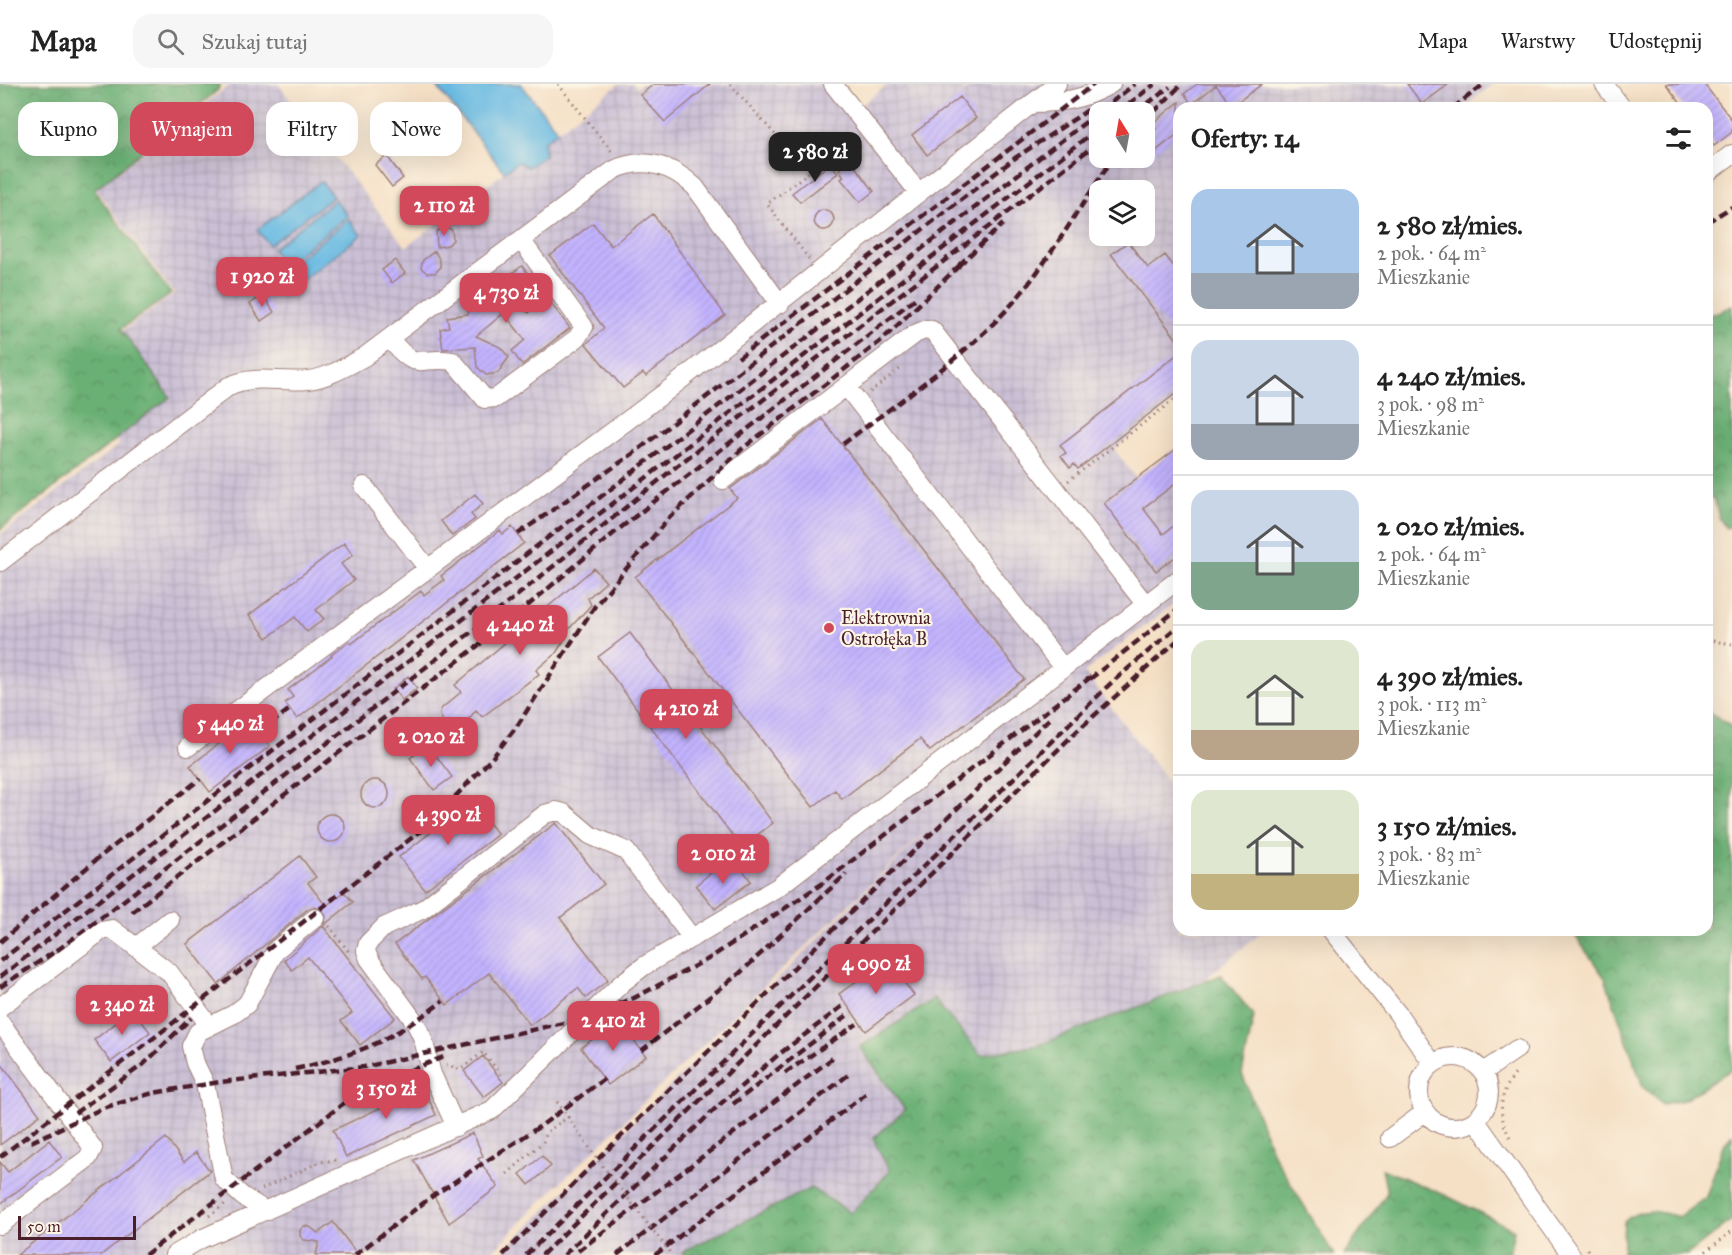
<!DOCTYPE html>
<html lang="pl">
<meta charset="utf-8">
<style>
body{margin:0;font-family:"IM FELL Great Primer",serif;background:#f6f6f6;color:#222;height:100vh;display:flex;flex-direction:column;font-size:22px;white-space:nowrap}
*{box-sizing:border-box;margin:0}
p{font-size:20px;color:#767676}
.icon{flex:none;width:33px;height:33px;fill:none;stroke:currentColor;stroke-width:2;stroke-linecap:round;stroke-linejoin:round}
.map{position:relative;flex:1;overflow:hidden}
.side{position:absolute;left:1173px;top:18px;width:540px;height:834px;display:flex;flex-direction:column;background:#fff;border-radius:18px;box-shadow:0 6px 24px #0002}
.side>*{flex:none}
.top-card{position:absolute;left:18px;top:18px;width:570px;height:54px;display:flex;gap:12px}
.needle{width:39px;rotate:349deg}
.buttons{position:absolute;left:1089px;top:18px;display:grid;gap:12px}
.buttons a{display:grid;place-items:center;width:66px;height:66px;border-radius:12px;background:#fff;box-shadow:0 6px 24px #0002;font-size:30px}
.scale{position:absolute;left:18px;bottom:15px;width:118px;box-sizing:border-box;padding-left:6px;border:3px solid #4a1f2b;border-top:0;font-size:16px;line-height:21px;white-space:nowrap;color:#4a1f2b;-webkit-text-stroke:4px #fcf5e5;paint-order:stroke}
.price{position:absolute;translate:-50% -51px;padding:0 14px;border-radius:12px;background:#d1495b;color:#fff;font-size:20px;line-height:39px;filter:drop-shadow(0 2px 3px #0008)}
.price::after{content:'';position:absolute;left:50%;top:36px;width:18px;height:14px;margin-left:-9px;background:inherit;clip-path:polygon(0 0,100% 0,50% 100%)}
.price.selected{background:#222;color:#fff}
ul{padding:0;list-style:none}
li{display:flex;align-items:center;gap:18px;height:150px;padding:0 18px}
li+li{border-top:2px solid #e0e0e0}
li span{display:grid;place-items:center;flex:none;width:168px;height:120px;border-radius:18px;color:#555}
li>.icon{margin-inline-start:auto}
span .icon{width:72px;height:72px;fill:#fffc;stroke-width:1}
li b{font-size:26px}
h2{display:flex;justify-content:space-between;align-items:center;height:72px;padding:0 18px;font-size:26px}
.chip{padding:0 21px;border-radius:18px;background:#fff;box-shadow:0 6px 24px #0002;font-size:21px;line-height:54px}
.chip.selected{background:#d1495b;color:#fff}
header{display:flex;align-items:center;gap:36px;box-sizing:border-box;height:84px;padding:0 30px;background:#fff;border-bottom:2px solid #e0e0e0}
header strong{font-size:28px}
nav{display:flex;gap:33px;margin-inline-start:auto;font-size:21px}
.search{width:420px;height:54px;background:#f6f6f6;display:flex;align-items:center;gap:15px;box-sizing:border-box;padding:0 21px;border-radius:18px;color:#767676;font-size:22px}
.map>svg:first-child{display:block}
.industrial{fill:url(#industrial-grid);fill-rule:evenodd}
.forest{fill:url(#forest-crowns);stroke:#5a6850;stroke-width:1.5}
.water{fill:#66b9e2;stroke:#586c86;stroke-width:1.5}
.building{fill:url(#building-hatch)}
.lines{fill:none;stroke-linecap:round;stroke-linejoin:round}
.minor-casing{stroke:#a08078;stroke-width:20}
.path{stroke:#a08078;stroke-width:3;stroke-dasharray:1.5 4.5;stroke-linecap:butt}
.minor{stroke:#fff;stroke-width:18}
.rail{stroke:#4a1f2b;stroke-width:4.5;stroke-dasharray:9 4.5;stroke-linecap:butt}
.path-bridge{stroke:#a08078;stroke-width:3;stroke-dasharray:1.5 4.5;stroke-linecap:butt}
.poi-dot{fill:#d1495b;stroke:#fcf5e5;stroke-width:2}
.labels{text-anchor:middle;dominant-baseline:central;stroke-width:4.5;stroke-linejoin:round;paint-order:stroke}
.poi-label{font-size:18px;fill:#4a1f2b;stroke:#fcf5e5;text-anchor:start}
</style>
<header>
<strong>Mapa</strong>
<div class="search"><svg class="icon" aria-label="search" viewBox="0 0 24 24"><circle cx="10" cy="10" r="6"/><path d="M15 15l6 6"/></svg>Szukaj tutaj</div>
<nav><a>Mapa</a><a>Warstwy</a><a>Udostępnij</a></nav>
</header>
<div class="map">
<svg width="1732" height="1171" viewBox="0 0 1732 1171">
<defs>
<pattern id="industrial-grid" width="8" height="8" patternUnits="userSpaceOnUse" patternTransform="scale(1.5)"><rect width="8" height="8" fill="#cbbfd5"/><path d="M0 4h8M4 0v8" fill="none" stroke="#b0a4b7"/></pattern>
<pattern id="forest-crowns" width="20" height="18" patternUnits="userSpaceOnUse" patternTransform="scale(1.5)"><rect width="20" height="18" fill="#6bb074"/><path d="M2 6a3 3 0 1 1 6 0M12 15a3 3 0 1 1 6 0" fill="none" stroke="#5a8f5f"/></pattern>
<pattern id="building-hatch" width="6" height="6" patternUnits="userSpaceOnUse" patternTransform="scale(1.5)"><rect width="6" height="6" fill="#c3b4ff"/><path d="M-1 1l2-2M0 6l6-6M5 7l2-2" fill="none" stroke="#a99adb"/></pattern>
</defs>
<rect width="100%" height="100%" fill="#fcf5e5"/>
<filter id="ink" filterUnits="userSpaceOnUse"><feTurbulence type="fractalNoise" baseFrequency=".0167" numOctaves="2"/><feDisplacementMap in="SourceGraphic" scale="12" xChannelSelector="R" yChannelSelector="G"/><feConvolveMatrix kernelMatrix="1 2 1 2 8 2 1 2 1" color-interpolation-filters="sRGB"/></filter>
<filter id="wash" filterUnits="userSpaceOnUse"><feTurbulence type="fractalNoise" baseFrequency=".008" numOctaves="4" result="noise"/><feDisplacementMap in="SourceGraphic" scale="24" xChannelSelector="R" yChannelSelector="G"/><feGaussianBlur stdDeviation="1.35" result="paint"/><feColorMatrix in="noise" values="0 0 0 0 0 0 0 0 0 0 0 0 0 0 0 0 0 1.4 0 .05"/><feComposite in="paint" operator="in"/></filter>
<g filter="url(#wash)">
<rect width="100%" height="100%" fill="#f5e0c6"/>
<path class="industrial" d="M231,0H278L406,163L518,78L529,83L545,71L543,58L618,1L633,0L636,4L641,0H840L858,24L888,0H958L964,8L974,0H1493L1462,24H1179V314L1114,365L1136,394L1179,362V516L1084,588L1179,712V846H1264L873,1171H500L959,715L536,1122L489,1171H0V451L120,360L65,288L174,210L96,105ZM1100,28H1144V74H1100ZM1100,106H1144V152H1100Z"/>
<path class="forest" d="M0,0H220L218,6L94,106L171,210L121,245L170,313L0,446Z
M1732,222V441L1726,444L1719,434L1714,414L1707,415V232Z
M1707,627L1732,642V985L1684,1016L1663,1020L1643,1003L1605,894L1571,846H1707Z
M1221,891L1254,932L1242,990L1274,1072L1334,1171H684L682,1168L811,1104L851,1129L890,1087L873,1055L905,1026L860,963L934,915L981,971L1039,961Z
M1732,1050V1136L1687,1171H1622L1624,1138C1640,1122 1659,1127 1679,1133L1706,1113L1723,1062Z
M1382,1085L1445,1111L1514,1146L1509,1171H1344L1387,1109Z"/>
<path class="water" d="M435,0H521L558,47L543,58L545,71L528,83L518,78L504,88Z
M321,97L333,113L269,161L257,146Z
M335,116L348,132L284,181L272,165Z
M349,135L361,151L298,199L286,184Z"/>
<g id="blocks">
<path class="building" d="M654,0H710L665,38L640,11Z
M1197,0H1262L1232,22L1216,1L1192,20L1184,10Z
M1407,0H1449L1422,20Z
M1666,0H1704L1732,36V48L1714,62L1707,53V24H1684Z
M960,13L976,34L927,71L912,51Z
M1179,18V49L1144,76V55L1156,45L1152,40Z
M387,72L403,94L392,103L375,81Z
M850,76L874,107L860,118L841,95L844,93L839,85Z
M831,79L838,89L800,118L792,109Z
M814 136a10 10 0 1 1 20 0a10 10 0 1 1-20 0Z
M653,130L725,231L646,292L643,289L623,304L586,260L604,244L550,172L593,139L611,162Z
M445,142L452,146L453,156L448,161L437,163L436,148Z
M1128,158L1148,184L1165,171L1179,189V258L1111,170Z
M435,167L440,177V184L435,189H427L421,184L423,176Z
M395,176L405,189L392,199L382,186Z
M522,182L570,244L522,281L512,267L525,256L504,229L476,252L500,263L509,273L498,289L486,291L477,283L475,263L443,265L440,245L449,243L447,233L468,230L471,217L481,210H487L530,229L504,195Z
M263,211L274,228L261,237L250,220Z
M1179,269V307L1078,385L1074,380L1070,384L1061,372L1066,369L1060,361Z
M822,335L1024,595L930,667L920,655L842,715L835,706L813,723L635,493L737,414L730,405Z
M1179,363V397L1143,424L1163,450L1179,438V474H1174L1156,487L1104,419Z
M475,410L483,420L471,430L475,435L452,452L441,437Z
M512,443L524,459L297,635L285,619L293,613L288,606L332,572L331,571L349,558L351,560L421,507L424,511L444,496L441,492L500,446L503,450Z
M344,459L353,471L341,480L354,496L316,526L324,535L307,548L295,533L267,554L249,531Z
M594,484L606,498L588,514L591,521L568,546V550L556,569L536,586L539,590L482,633L476,626L462,644L450,645L445,642L440,631L441,625L461,608L455,601Z
M630,549L773,739L741,763L598,573Z
M408,592L417,604L402,616L393,605Z
M245,635L248,638L250,636L270,662L210,708L190,682L233,649L230,646Z
M428,661L452,693L434,706L410,674Z
M361 710a14 14 0 1 1 28 0a14 14 0 1 1-28 0Z
M472,717L498,750L425,806L399,773Z
M317 744a14 14 0 1 1 28 0a14 14 0 1 1-28 0Z
M556,739L604,800L560,834L608,896L586,914L578,904L530,941L489,889L447,921L425,893L422,895L395,860Z
M300,772L316,793L308,799L326,822L344,808L353,818L324,841L326,833L323,826L314,823L308,825L218,900L187,860Z
M722,780L729,789L739,781L751,797L715,825L696,801Z
M323,842L395,934L360,961L341,937L352,929L308,873L292,886L284,876Z
M886,875L914,911L866,947L839,910Z
M133,926L150,948L111,978L94,956Z
M618,936L646,972L608,1001L581,964Z
M483,972L503,998L484,1013L464,987Z
M0,978L40,1031L0,1061Z
M417,990L436,1031L346,1073L333,1046L412,1009L406,996Z
M473,1049L483,1072L478,1075L498,1103L449,1139L414,1076Z
M166,1054L184,1078L196,1068L210,1087L101,1171H17Z
M49,1056L62,1073L0,1120V1078L8,1088Z
M542,1072L551,1082L529,1101L520,1090Z
M333,1138L358,1171H316L319,1158L304,1156L300,1152V1146L304,1142L310,1143L318,1149Z"/>
</g>
</g>
<g filter="url(#ink)">
<use href="#blocks" fill-opacity="0" stroke="#a08078" stroke-width="1.5"/>
<g class="lines">
<defs>
<path id="minor" d="M833,0L919,109
M1604,0L1622,24
M1032,19C1062,19 1085,15 1111,0
M1707,89L1732,70
M389,254C419,291 418,271 453,277L485,315L496,314L577,254L584,243L521,156
M846,302L1063,584
M723,396L915,250L927,245L932,246L1146,521
M364,402L428,485
M0,478L229,302C255,290 280,299 308,296C328,294 347,282 364,273L614,86C643,72 672,81 695,103L780,220
M188,663L663,310L1057,0
M1331,846L1398,930L1433,980
M136,863L170,836
M0,923L101,847L112,845L169,888L209,941
M0,938L93,1064L88,1074L0,1141
M1419 1008a35 35 0 1 1 70 0a35 35 0 1 1-70 0Z
M1483,988L1517,965
M1476,1037L1571,1171
M456,1043L432,990L423,955L415,938L369,875L366,867L368,859L384,843L423,825L545,730L556,727L564,729L590,751L626,767L692,854
M1390,1054L1425,1028
M266,1127L242,1112L224,1095L205,1000L195,979L191,962L198,948L234,930L247,920L276,866L315,834
M174,1171L201,1155L492,1026L622,899L644,882L778,803L1179,495"/>
</defs>
<use href="#minor" class="minor-casing"/>
<path class="path" d="M558,0L613,69
M730,0L780,56L818,68L825,76
M809,175L767,120L839,65L861,62
M870,308L901,284
M1068,397L1179,312
M1707,556L1732,560
M329,842L349,868
M446,980L460,986L483,968L503,993
M568,1033L595,1072
M1510,1053C1497,1031 1499,1009 1516,989
M507,1090L543,1058L547,1048L568,1033L555,1015
M262,1105L320,1078L336,1076
M209,1132L225,1120
M1587,1165L1592,1171
M1701,1171L1732,1147"/>
<use href="#minor" class="minor"/>
<path class="rail" d="M1453,24L1484,0
M1118,28L1155,0
M1136,28L1170,3
M1144,38L1182,0
M1707,138L1732,123
M959,181L1003,140
M738,274L1094,0
M843,360C901,316 963,274 1012,220C1051,175 1079,122 1114,74
M518,450L634,369L1015,74L1088,26
M1090,595L1179,524
M260,648L290,625
M132,828L501,544L619,445L916,214
M0,858L97,775L200,695
M0,877L1135,0
M0,893L1100,43
M0,903L59,865L110,827L492,532L673,385L1100,57
M641,967L740,889L846,790
M295,985C358,971 392,956 443,917
M785,989L857,940
M733,1020L849,930
M75,1029L144,980L191,934
M31,1058L103,1024L153,1009L220,998L364,983L568,938L634,914L710,874L823,799L1096,589
M0,1073L427,742L492,674L517,642L595,522L668,435L742,365L882,256L964,177
M578,1167L834,973
M145,1171L348,1016L393,993L446,972
M355,1171L434,1111L542,1041L604,995
M503,1171L602,1071L1051,633
M526,1171L1110,600L1179,541
M542,1171L1076,648L1179,555
M564,1171L718,1022L778,971L844,921
M617,1171L848,991
M655,1171L867,1009"/>
<path class="path-bridge" d="M595,1072L672,1171"/>
</g>
</g>
<circle class="poi-dot" cx="829" cy="544" r="6"/>
<g class="labels">
<g class="poi-label">
<text x="841" y="534">Elektrownia<tspan x="841" dy="21">Ostrołęka B</tspan></text>
</g>
</g>
</svg>
<div class="buttons">
<a><svg class="needle" viewBox="-14 -14 28 28"><path d="M0-13l5 13h-10z" fill="#e53935"/><path d="M0 13l5-13h-10z" fill="#767676"/></svg></a>
<a><svg class="icon" aria-label="layers" viewBox="0 0 24 24"><path d="M12 4l9 5-9 5-9-5zM3 14l9 5 9-5"/></svg></a>
</div>
<div class="scale">50 m</div>
<b class="price selected" style="left:815px;top:99px">2 580 zł</b>
<b class="price" style="left:444px;top:153px">2 110 zł</b>
<b class="price" style="left:262px;top:224px">1 920 zł</b>
<b class="price" style="left:506px;top:240px">4 730 zł</b>
<b class="price" style="left:520px;top:572px">4 240 zł</b>
<b class="price" style="left:686px;top:656px">4 210 zł</b>
<b class="price" style="left:230px;top:671px">5 440 zł</b>
<b class="price" style="left:431px;top:684px">2 020 zł</b>
<b class="price" style="left:448px;top:762px">4 390 zł</b>
<b class="price" style="left:723px;top:801px">2 010 zł</b>
<b class="price" style="left:876px;top:911px">4 090 zł</b>
<b class="price" style="left:122px;top:952px">2 340 zł</b>
<b class="price" style="left:613px;top:968px">2 410 zł</b>
<b class="price" style="left:386px;top:1036px">3 150 zł</b>
<div class="top-card">
<a class="chip">Kupno</a>
<a class="chip selected">Wynajem</a>
<a class="chip">Filtry</a>
<a class="chip">Nowe</a>
</div>
<section class="side">
<h2>Oferty: 14<svg class="icon" aria-label="filters" viewBox="0 0 24 24"><path d="M4 7h16M4 17h16"/><circle cx="9" cy="7" r="2"/><circle cx="15" cy="17" r="2"/></svg></h2>
<ul>
<li><span style="background:linear-gradient(#a9c7e8 70%,#9aa5b1 0)"><svg class="icon" aria-label="home" viewBox="0 0 24 24"><path d="M3 11l9-7 9 7M6 9v11h12V9"/></svg></span><div><b>2 580 zł/mies.</b><p>2 pok. · 64 m²</p><p>Mieszkanie</p></div></li>
<li><span style="background:linear-gradient(#c9d6e8 70%,#9aa5b1 0)"><svg class="icon" aria-label="home" viewBox="0 0 24 24"><path d="M3 11l9-7 9 7M6 9v11h12V9"/></svg></span><div><b>4 240 zł/mies.</b><p>3 pok. · 98 m²</p><p>Mieszkanie</p></div></li>
<li><span style="background:linear-gradient(#c9d6e8 60%,#7fa58c 0)"><svg class="icon" aria-label="home" viewBox="0 0 24 24"><path d="M3 11l9-7 9 7M6 9v11h12V9"/></svg></span><div><b>2 020 zł/mies.</b><p>2 pok. · 64 m²</p><p>Mieszkanie</p></div></li>
<li><span style="background:linear-gradient(#dfe7d0 75%,#b9a48a 0)"><svg class="icon" aria-label="home" viewBox="0 0 24 24"><path d="M3 11l9-7 9 7M6 9v11h12V9"/></svg></span><div><b>4 390 zł/mies.</b><p>3 pok. · 113 m²</p><p>Mieszkanie</p></div></li>
<li><span style="background:linear-gradient(#dfe7d0 70%,#c2b280 0)"><svg class="icon" aria-label="home" viewBox="0 0 24 24"><path d="M3 11l9-7 9 7M6 9v11h12V9"/></svg></span><div><b>3 150 zł/mies.</b><p>3 pok. · 83 m²</p><p>Mieszkanie</p></div></li>
</ul>
</section>
</div>
